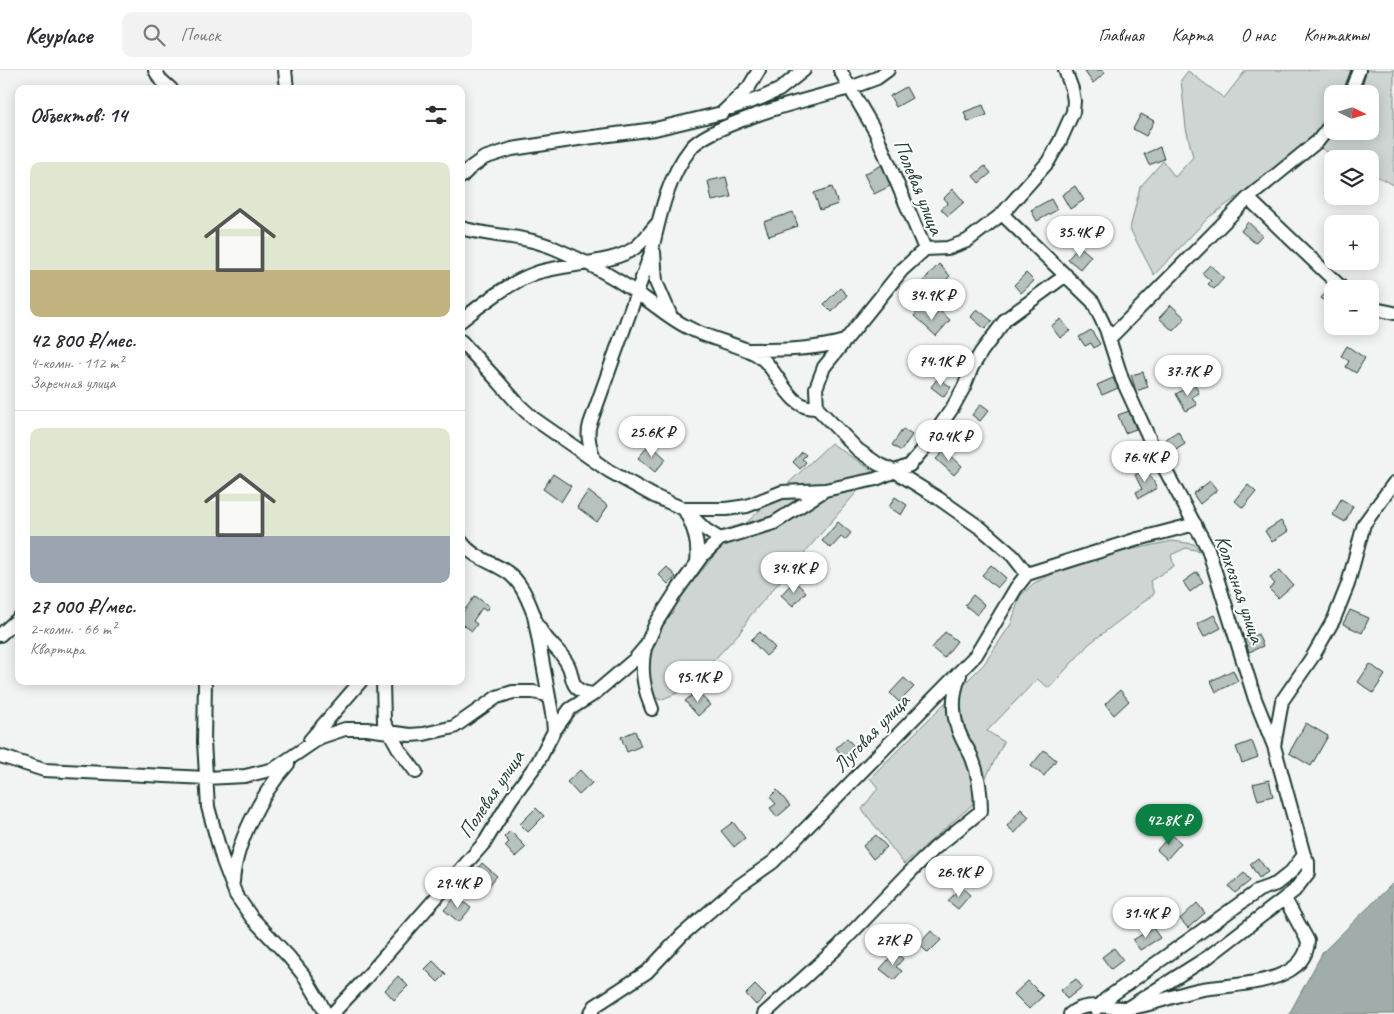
<!DOCTYPE html>
<html lang="ru">
<meta charset="utf-8">
<style>
body{margin:0;font-family:Caveat,sans-serif;background:#f2f2f3;color:#2b2b33;height:100vh;display:flex;flex-direction:column;font-size:19px;white-space:nowrap}
*{box-sizing:border-box;margin:0}
p{font-size:16px;color:#7c7c81}
.icon{flex:none;width:28px;height:28px;fill:none;stroke:currentColor;stroke-width:2;stroke-linecap:round;stroke-linejoin:round}
.map{position:relative;flex:1;overflow:hidden}
.sheet{position:absolute;left:15px;top:15px;width:450px;height:600px;display:flex;flex-direction:column;background:#fff;border-radius:10px;box-shadow:0 2px 12px #0003}
.sheet>*{flex:none}
.needle{width:32px;rotate:95deg}
.buttons{position:absolute;left:1324px;top:15px;display:grid;gap:10px}
.buttons a{display:grid;place-items:center;width:55px;height:55px;border-radius:10px;background:#fff;box-shadow:0 2px 12px #0003;font-size:25px}
.price{position:absolute;translate:-50% -42px;padding:0 11px;border-radius:18px;background:#fff;color:#222;font-size:16px;line-height:32px;filter:drop-shadow(0 1px 2px #0008)}
.price::after{content:'';position:absolute;left:50%;top:30px;width:15px;height:11px;margin-left:-8px;background:inherit;clip-path:polygon(0 0,100% 0,50% 100%)}
.price.active{background:#0b8043;color:#fff}
ul{padding:0;list-style:none}
li{display:grid;align-content:center;gap:10px;height:265px;padding:0 15px}
li+li{border-top:1px solid #e1e1e2}
li span{display:grid;place-items:center;height:155px;border-radius:10px;color:#555}
li>.icon{margin-inline-start:auto}
span .icon{width:90px;height:90px;fill:#fffc;stroke-width:1}
li b{font-size:21px}
h2{display:flex;justify-content:space-between;align-items:center;height:60px;padding:0 15px;font-size:21px}
header{display:flex;align-items:center;gap:30px;box-sizing:border-box;height:70px;padding:0 25px;background:#fff;border-bottom:1px solid #e1e1e2}
header strong{font-size:24px}
nav{display:flex;gap:28px;margin-inline-start:auto;font-size:18px}
.search{width:350px;height:45px;background:#f2f2f3;display:flex;align-items:center;gap:12px;box-sizing:border-box;padding:0 18px;border-radius:10px;color:#7c7c81;font-size:19px}
.map>svg:first-child{display:block}
.green{fill:#ced5d3;stroke:#768984}
.water{fill:#a1adaa;stroke:#6d807b}
.building{fill:#b7c1bd;stroke:#1f3d34}
.lines{fill:none;stroke-linecap:round;stroke-linejoin:round}
.minor-casing{stroke:#1f3d34;stroke-width:16}
.minor{stroke:#fff;stroke-width:12}
.labels{text-anchor:middle;dominant-baseline:central;stroke-width:4;stroke-linejoin:round;paint-order:stroke}
.street-label{font-size:21px;fill:#1f3d34;stroke:#fff}
</style>
<header>
<strong>Keyplace</strong>
<div class="search"><svg class="icon" aria-label="search" viewBox="0 0 24 24"><circle cx="10" cy="10" r="6"/><path d="M15 15l6 6"/></svg>Поиск</div>
<nav><a>Главная</a><a>Карта</a><a>О нас</a><a>Контакты</a></nav>
</header>
<div class="map">
<svg width="1394" height="944" viewBox="0 0 1394 944">
<rect width="100%" height="100%" fill="#f2f3f3"/>
<filter id="ink" filterUnits="userSpaceOnUse"><feTurbulence type="fractalNoise" baseFrequency=".02" numOctaves="2"/><feDisplacementMap in="SourceGraphic" scale="10" xChannelSelector="R" yChannelSelector="G"/><feConvolveMatrix kernelMatrix="1 2 1 2 8 2 1 2 1" color-interpolation-filters="sRGB"/></filter>
<g filter="url(#ink)">
<path class="green" d="M1246,0H1352L1343,24H1332V44L1325,55L1306,75L1253,116L1209,147L1154,205L1130,159L1140,117L1163,91L1175,107L1193,87L1186,58L1181,10L1188,1L1224,28Z
M1366,0H1394V115L1370,103V89H1341L1320,78L1333,61H1370V24H1361Z
M831,373L874,402L750,546L741,561L687,619L660,630L653,626L648,600L650,585L664,554L689,516L722,476Z
M1172,471L1194,474L1200,481L1186,478L1171,485L1174,496L1150,511L1154,524L1089,574L1049,618L1037,609L987,661L1004,672L972,735L904,794L862,739L878,718L870,708L984,594L1011,554L1020,526L1034,513L1067,497L1111,484Z"/>
<path class="water" d="M1394,812V944H1289L1323,882Z"/>
<path class="building" d="M1088,0H1103L1105,3L1093,13L1085,2Z
M906,17L912,28L896,37L890,26Z
M983,35L987,45L968,52L964,42Z
M1141,44L1154,51L1146,66L1133,59Z
M1160,77L1164,89L1149,95L1144,84Z
M882,95L892,115L874,124L864,104Z
M985,96L991,103L979,113L973,106Z
M726,107L731,127L712,131L708,111Z
M1075,116L1084,130L1070,139L1062,125Z
M832,117L838,134L820,140L814,123Z
M953,119L964,132L948,146L941,139L948,133L944,128Z
M1051,129L1057,140L1037,151L1031,140Z
M793,142L798,156L769,166L764,152Z
M1248,152L1262,165L1255,173L1241,161Z
M1079,176L1091,186L1080,199L1068,189Z
M939,194L950,206L935,221L924,210Z
M1210,195L1224,208L1214,219L1208,214L1211,211L1202,203Z
M1026,203L1034,211L1021,223L1014,215Z
M840,218L847,225L832,242L824,234Z
M1328,220L1332,224V245L1328,240L1331,237L1321,228Z
M1171,235L1185,248L1173,261L1159,248Z
M922,237L933,247L939,240L950,250L936,266L914,246Z
M977,239L992,251L985,259L971,247Z
M1061,249L1070,261L1060,268L1051,256Z
M1091,260L1100,274L1094,278L1091,273L1085,276L1079,267Z
M1347,276L1365,288L1356,303L1346,297L1349,291L1341,286Z
M1143,302L1148,317L1136,321L1131,305Z
M938,308L951,317L944,327L931,317Z
M1113,308L1118,318L1102,325L1097,315Z
M1194,313L1199,323L1192,327L1197,335L1186,341L1176,324Z
M981,334L989,340L980,351L972,345Z
M1129,341L1136,359L1125,363L1118,345Z
M903,359L912,365L901,381L892,375Z
M1178,361L1185,374L1168,385L1160,373Z
M650,374L666,389L655,402L638,388Z
M945,380L962,396L954,405L936,389Z
M802,382L806,385L802,389L806,392L800,399L793,392Z
M1147,399L1157,418L1139,428L1136,422L1142,419L1135,405Z
M553,404L571,416L561,432L543,419Z
M1210,411L1217,420L1200,434L1193,424Z
M1248,415L1256,422L1243,438L1235,431Z
M588,421L608,436L597,452L577,437Z
M895,427L907,435L901,445L889,437Z
M1341,429L1353,436L1345,452L1333,445Z
M1281,451L1288,461L1272,472L1265,461Z
M838,452L851,463L845,470L841,467L831,478L822,471Z
M991,495L1006,508L997,518L982,505Z
M667,497L676,507L668,514L659,505Z
M1280,500L1293,515L1278,528L1269,519L1275,514L1270,508Z
M1197,502L1203,512L1190,522L1183,512Z
M794,511L806,522L793,536L781,525Z
M973,525L985,535L977,545L965,535Z
M475,526L489,536L486,541L482,538L473,551L477,554L472,561L461,553V545Z
M1350,540L1369,548L1362,563L1343,554Z
M1214,545L1221,558L1204,567L1197,554Z
M760,562L775,578L766,586L751,570Z
M945,562L957,571L944,588L932,578Z
M1258,564L1263,576L1249,582L1244,570Z
M1370,594L1385,605L1373,623L1358,612Z
M1233,600L1238,611L1216,622L1211,611Z
M904,608L914,617L899,632L890,623Z
M1120,620L1129,631L1114,645L1105,634Z
M697,621L710,635L698,646L685,631Z
M1306,653L1328,666L1311,696L1289,683Z
M635,661L641,676L627,682L621,667Z
M847,668L857,680L846,690L836,678Z
M1252,671L1258,687L1242,693L1236,677Z
M1044,680L1056,690L1044,706L1031,696Z
M580,700L592,713L579,725L567,712Z
M1269,710L1273,726L1258,730L1253,714Z
M777,720L790,736L777,747L770,738L776,734L770,727Z
M536,738L544,746L528,762L520,754Z
M1021,739L1029,747L1015,763L1007,756Z
M733,752L745,768L734,777L721,761Z
M510,761L526,777L515,787L505,776L509,772L504,767Z
M1171,764L1181,773L1167,789L1157,780Z
M876,765L887,777L873,789L863,776Z
M1258,788L1268,802L1259,808L1250,794Z
M482,793L497,806L487,818L472,806Z
M1244,803L1250,811L1235,823L1229,816Z
M961,817L970,825L958,839L948,831Z
M456,826L471,838L459,852L444,840Z
M1197,833L1205,843L1188,858L1180,849Z
M1153,858L1160,868L1140,880L1133,870Z
M931,861L941,870L928,883L919,874Z
M1114,878L1123,890L1111,899L1102,887Z
M895,882L903,889L896,897L902,901L894,910L880,899Z
M433,891L446,904L438,912L425,899Z
M398,906L408,916L394,930L385,920Z
M1076,909L1082,917L1067,929L1061,920Z
M1028,911L1043,926L1029,939L1014,924Z
M755,915L766,926L756,935L746,924Z"/>
<g class="lines">
<defs>
<path id="minor" d="M155,0L160,9L171,19
M285,0L287,19
M888,0L877,8L850,18L875,61L925,179L902,200L824,297L816,318L817,338L858,380L878,394L896,402L938,428L982,459L1013,486L1027,504
M1350,24L1359,0
M731,38L761,28L779,20L804,0
M461,107L470,98L484,88L512,79L578,69L655,59L722,43L749,17L759,0
M1248,128L1343,219
M1002,144L1093,232L1106,259L1122,309L1155,381L1208,479L1255,629L1274,676L1304,785L1308,792V803L1294,821L1208,887L1118,944
M461,158C492,167 524,165 554,178C583,190 611,205 637,223C654,234 669,248 687,257C709,269 733,273 754,283C779,295 785,340 817,338
M925,179L948,178L967,171L1002,144L1048,92L1060,71L1073,42L1074,31L1072,19L1065,0
M654,182L656,212L670,244
M1370,238L1394,243
M461,251C480,235 512,211 536,203C565,193 613,195 636,177C644,171 650,161 657,154
M1109,269L1248,128L1318,71L1332,53
M461,271L498,311L519,335L533,348L609,401L654,426L684,439L706,460L720,469
M749,280C782,280 813,280 845,271
M594,390C591,378 586,367 590,354L652,180C660,144 668,107 691,78C696,71 708,65 716,61C759,41 805,30 850,18L840,0
M461,471C472,488 491,491 507,502C521,511 528,530 534,545L553,649L554,661
M697,493C699,472 694,457 684,439H726L747,436L782,422L825,420
M539,557C546,572 561,580 568,595C572,602 571,611 576,617C581,623 587,623 594,624
M0,565L19,548
M645,578C640,600 644,619 652,639
M205,611L204,672L208,737L223,791L236,825L252,848L289,887L305,907L320,932L326,944
M383,611L384,652L400,681L416,702
M310,670L361,611
M1274,676L1282,631L1313,586L1334,549L1348,514L1364,454L1394,413
M0,686L44,700L206,708L245,706L274,699L321,667L345,659H367L410,665L424,664L454,657L497,627L513,622H533L548,625
M233,812C235,773 262,723 288,694
M1096,939L1106,929L1259,820L1276,814L1291,802L1304,785
M332,944L364,910L485,772L511,729L538,692L554,661L570,639L594,624L635,589L646,576L656,553L676,522L702,486L720,469L774,453L825,420L876,409L910,395L926,376L953,337L964,317L972,297L982,281L1006,249L1066,205
M590,944L595,936L647,902L682,865L739,816L773,792L976,585L1016,518L1027,504L1138,469L1195,454
M764,944L838,877L912,800L935,778L981,741C981,723 979,705 972,688C970,682 966,677 963,671C952,650 951,627 960,605
M1070,944C1086,930 1109,939 1129,938C1155,935 1178,923 1203,919C1235,914 1306,915 1308,871L1285,829"/>
</defs>
<use href="#minor" class="minor-casing"/>
<use href="#minor" class="minor"/>
</g>
</g>
<g class="labels">
<g class="street-label">
<text transform="translate(919 117) rotate(68)">Полевая улица</text>
<text transform="translate(1240 519) rotate(71)">Колхозная улица</text>
<text transform="translate(871 663) rotate(-46)">Луговая улица</text>
<text transform="translate(491 724) rotate(-56)">Полевая улица</text>
</g>
</g>
</svg>
<div class="buttons">
<a><svg class="needle" viewBox="-14 -14 28 28"><path d="M0-13l5 13h-10z" fill="#e53935"/><path d="M0 13l5-13h-10z" fill="#7c7c81"/></svg></a>
<a><svg class="icon" aria-label="layers" viewBox="0 0 24 24"><path d="M12 4l9 5-9 5-9-5zM3 14l9 5 9-5"/></svg></a>
<a>+</a>
<a>−</a>
</div>
<b class="price" style="left:1080px;top:188px">35.4K ₽</b>
<b class="price" style="left:932px;top:251px">34.9K ₽</b>
<b class="price" style="left:941px;top:317px">74.1K ₽</b>
<b class="price" style="left:1188px;top:327px">37.7K ₽</b>
<b class="price" style="left:652px;top:388px">25.6K ₽</b>
<b class="price" style="left:949px;top:392px">70.4K ₽</b>
<b class="price" style="left:1145px;top:413px">76.4K ₽</b>
<b class="price" style="left:794px;top:524px">34.9K ₽</b>
<b class="price" style="left:698px;top:633px">95.1K ₽</b>
<b class="price active" style="left:1169px;top:776px">42.8K ₽</b>
<b class="price" style="left:959px;top:828px">26.9K ₽</b>
<b class="price" style="left:458px;top:839px">29.4K ₽</b>
<b class="price" style="left:1146px;top:869px">31.4K ₽</b>
<b class="price" style="left:893px;top:896px">27K ₽</b>
<section class="sheet">
<h2>Объектов: 14<svg class="icon" aria-label="filters" viewBox="0 0 24 24"><path d="M4 7h16M4 17h16"/><circle cx="9" cy="7" r="2"/><circle cx="15" cy="17" r="2"/></svg></h2>
<ul>
<li><span style="background:linear-gradient(#dfe7d0 70%,#c2b280 0)"><svg class="icon" aria-label="home" viewBox="0 0 24 24"><path d="M3 11l9-7 9 7M6 9v11h12V9"/></svg></span><div><b>42 800 ₽/мес.</b><p>4-комн. · 112 m²</p><p>Заречная улица</p></div></li>
<li><span style="background:linear-gradient(#dfe7d0 70%,#9aa5b1 0)"><svg class="icon" aria-label="home" viewBox="0 0 24 24"><path d="M3 11l9-7 9 7M6 9v11h12V9"/></svg></span><div><b>27 000 ₽/мес.</b><p>2-комн. · 66 m²</p><p>Квартира</p></div></li>
</ul>
</section>
</div>
